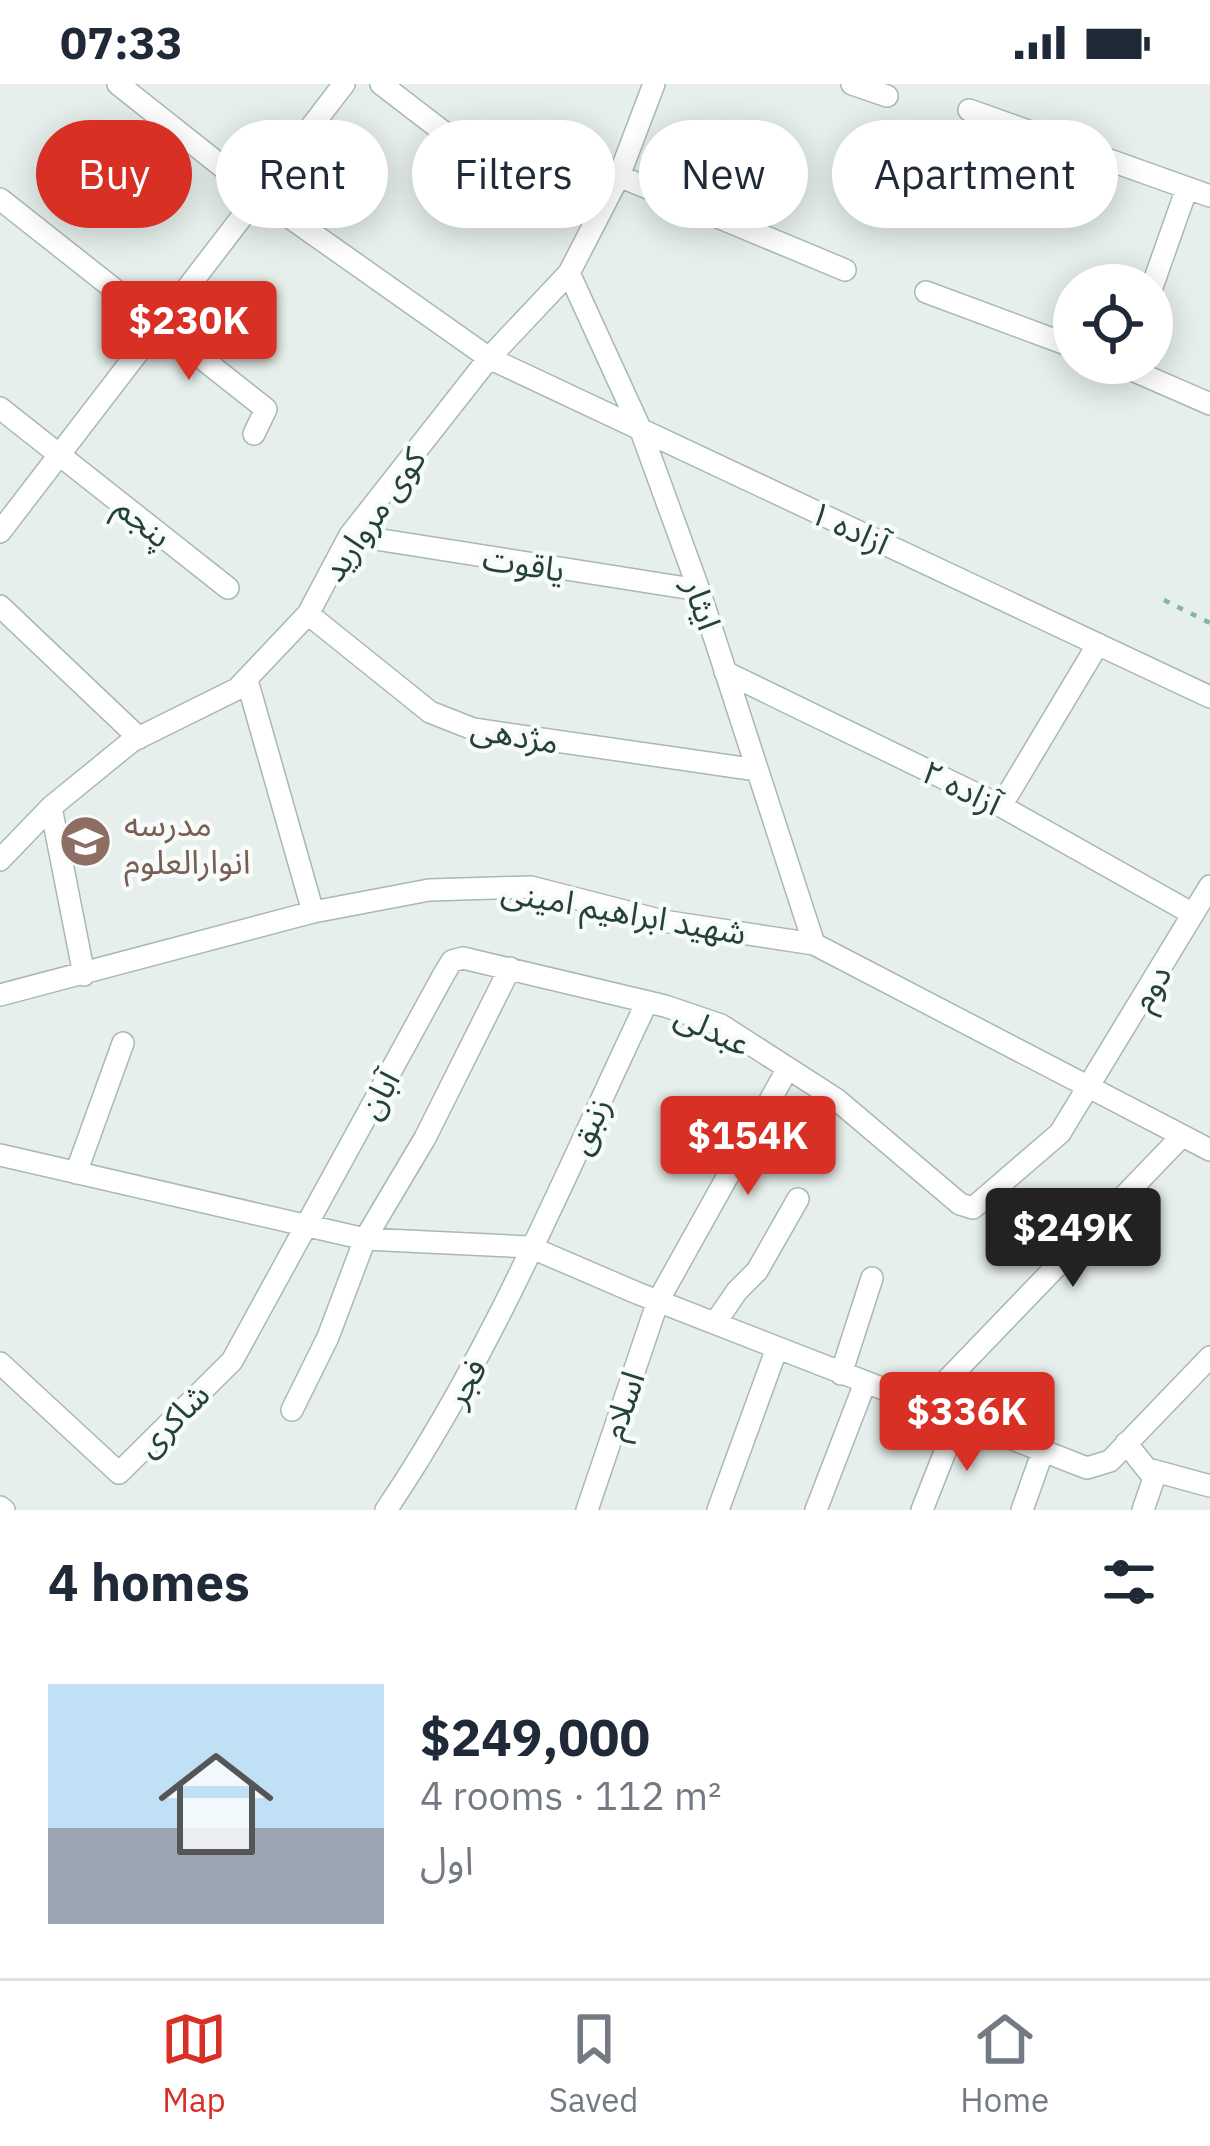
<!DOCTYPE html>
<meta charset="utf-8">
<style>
body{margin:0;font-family:"IBM Plex Sans","Noto Sans Arabic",sans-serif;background:#f6f6f7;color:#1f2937;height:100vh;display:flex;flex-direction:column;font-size:45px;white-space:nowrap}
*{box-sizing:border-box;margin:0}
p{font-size:39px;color:#747a83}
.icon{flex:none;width:66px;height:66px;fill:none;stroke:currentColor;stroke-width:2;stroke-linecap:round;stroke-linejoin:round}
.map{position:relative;height:1426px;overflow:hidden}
.drawer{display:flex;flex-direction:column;background:#fff;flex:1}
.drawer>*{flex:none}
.hud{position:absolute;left:36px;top:36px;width:1140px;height:108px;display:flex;gap:24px}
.buttons{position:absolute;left:1053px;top:180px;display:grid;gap:24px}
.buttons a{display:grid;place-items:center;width:120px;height:120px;border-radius:50%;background:#fff;box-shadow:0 6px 30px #0003;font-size:60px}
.price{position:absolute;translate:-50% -102px;padding:0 27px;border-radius:12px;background:#d93025;color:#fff;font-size:39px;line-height:78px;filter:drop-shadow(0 3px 6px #0008)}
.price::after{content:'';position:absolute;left:50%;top:72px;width:36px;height:27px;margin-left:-18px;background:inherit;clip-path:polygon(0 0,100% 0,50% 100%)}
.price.active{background:#222;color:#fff}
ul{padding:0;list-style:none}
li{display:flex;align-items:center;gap:36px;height:300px;padding:0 48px}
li+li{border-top:3px solid #e0e1e3}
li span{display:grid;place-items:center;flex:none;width:336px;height:240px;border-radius:0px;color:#555}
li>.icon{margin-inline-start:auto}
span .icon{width:144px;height:144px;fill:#fffc;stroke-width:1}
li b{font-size:51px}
h2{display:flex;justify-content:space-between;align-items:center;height:144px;padding:0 48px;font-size:51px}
.chip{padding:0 42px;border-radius:54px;background:#fff;box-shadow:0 6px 30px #0003;font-size:42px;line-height:108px}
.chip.active{background:#d93025;color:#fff}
.status{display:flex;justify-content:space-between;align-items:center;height:84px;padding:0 60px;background:#fff;direction:ltr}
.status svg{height:33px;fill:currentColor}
.tab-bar{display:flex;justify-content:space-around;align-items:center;height:168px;border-top:3px solid #e0e1e3;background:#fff;font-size:33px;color:#747a83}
.tab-bar a{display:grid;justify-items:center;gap:6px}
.tab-bar .active{color:#d93025}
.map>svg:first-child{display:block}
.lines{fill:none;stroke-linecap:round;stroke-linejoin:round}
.minor-casing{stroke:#a8b8b2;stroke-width:24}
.path{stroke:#86b3a5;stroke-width:4.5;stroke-dasharray:6 9;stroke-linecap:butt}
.minor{stroke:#fff;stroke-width:21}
.labels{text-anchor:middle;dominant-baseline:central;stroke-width:9;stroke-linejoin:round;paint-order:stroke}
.street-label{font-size:33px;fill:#24423a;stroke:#f7fbf9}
.education-label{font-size:33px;fill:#785e54;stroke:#f7fbf9;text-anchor:start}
</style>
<div class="status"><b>07:33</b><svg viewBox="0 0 49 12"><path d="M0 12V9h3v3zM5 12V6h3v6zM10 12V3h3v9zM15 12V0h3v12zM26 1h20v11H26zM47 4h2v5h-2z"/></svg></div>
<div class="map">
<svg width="1210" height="1426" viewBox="0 0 1210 1426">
<rect width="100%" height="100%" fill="#e6efeb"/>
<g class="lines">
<defs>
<path id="minor" d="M118,0L258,111L489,274L1210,613
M381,0L467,66
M852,0L887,12
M969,26L1210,112
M619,92L845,186
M0,115L266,325L254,350
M569,189L640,344L699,506L814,860
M1152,203L1187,104
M926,208L1074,263
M1116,279L1210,320
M0,324L228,504
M0,448L344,0
M350,451L699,506
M0,522L139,654
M308,530L430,628L473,645L757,686
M725,588L1001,722L1193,830
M247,596L313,828
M1001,722L1098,560
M51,723L84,891
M0,776L51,723L132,657L237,605L308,530L350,451L489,274L569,189L619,92L654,0
M0,911L313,828L429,806L531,803L663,837L814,860L1210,1066
M0,1071L365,1155L530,1163L637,1209L1087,1384L1110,1377L1210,1273
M76,1089L123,959
M715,1239L737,1207L757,1187L798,1115
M0,1279L119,1389L232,1277L444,890L452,877L463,874L665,922L721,941L836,1015L960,1120L973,1124L1060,1049L1210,802
M841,1290L872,1194
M923,1321L1182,1052
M292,1326L328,1253L365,1155L425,1054L510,884
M1126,1359L1154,1394L1143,1426
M1148,1385L1210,1402
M0,1423L4,1426
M386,1426C493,1268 565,1090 647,918
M587,1426L658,1217L788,984
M718,1426L777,1264
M816,1426L865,1299
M922,1426L958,1335
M1022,1426L1043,1367"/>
</defs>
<use href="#minor" class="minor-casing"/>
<path class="path" d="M1164,516L1210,539"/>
<use href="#minor" class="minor"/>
</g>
<defs>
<symbol id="school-disc" viewBox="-11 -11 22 22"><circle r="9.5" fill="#8d6e63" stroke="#f7fbf9"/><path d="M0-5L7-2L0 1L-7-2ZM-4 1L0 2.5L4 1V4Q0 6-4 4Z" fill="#fff"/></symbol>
</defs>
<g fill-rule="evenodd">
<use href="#school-disc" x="56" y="728" width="59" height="59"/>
</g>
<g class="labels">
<g class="street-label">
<text transform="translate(373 430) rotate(-55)">کوی مروارید</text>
<text transform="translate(144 437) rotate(39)">پنجم</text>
<text transform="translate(850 443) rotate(25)">آزاده ۱</text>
<text transform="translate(524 479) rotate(9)">یاقوت</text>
<text transform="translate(703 520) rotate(71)">ایثار</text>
<text transform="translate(515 650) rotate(10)">مژدهی</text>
<text transform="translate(962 703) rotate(26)">آزاده ۲</text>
<text transform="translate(624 827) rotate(10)">شهید ابراهیم امینی</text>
<text transform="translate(1150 903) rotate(-59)">دوم</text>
<text transform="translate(713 945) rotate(25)">عبدلی</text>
<text transform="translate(378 1010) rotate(-61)">آبان</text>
<text transform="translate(588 1041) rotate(-65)">زنبق</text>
<text transform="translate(465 1298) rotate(-60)">فجر</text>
<text transform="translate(622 1321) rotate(-71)">اسلام</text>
<text transform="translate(172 1335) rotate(-45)">شاکری</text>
</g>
<g class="education-label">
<text x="124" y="739">مدرسه<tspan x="124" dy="38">انوارالعلوم</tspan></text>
</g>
</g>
</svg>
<div class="buttons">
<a><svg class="icon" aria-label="locate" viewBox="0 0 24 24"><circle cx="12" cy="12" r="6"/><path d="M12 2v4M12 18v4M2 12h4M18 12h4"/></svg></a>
</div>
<b class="price" style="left:189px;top:299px">$230K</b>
<b class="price" style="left:748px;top:1114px">$154K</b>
<b class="price active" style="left:1073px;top:1206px">$249K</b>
<b class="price" style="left:967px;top:1390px">$336K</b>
<div class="hud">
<a class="chip active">Buy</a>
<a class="chip">Rent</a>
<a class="chip">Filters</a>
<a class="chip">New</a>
<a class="chip">Apartment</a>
</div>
</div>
<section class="drawer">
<h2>4 homes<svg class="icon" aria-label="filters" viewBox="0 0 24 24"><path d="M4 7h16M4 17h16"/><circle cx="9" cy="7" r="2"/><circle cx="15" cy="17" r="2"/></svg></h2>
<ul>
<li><span style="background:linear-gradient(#bfe0f5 60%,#9aa5b1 0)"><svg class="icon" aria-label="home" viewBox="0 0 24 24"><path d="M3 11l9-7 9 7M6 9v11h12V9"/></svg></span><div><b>$249,000</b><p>4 rooms · 112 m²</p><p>اول</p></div></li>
</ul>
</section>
<nav class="tab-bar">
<a class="active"><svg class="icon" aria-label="map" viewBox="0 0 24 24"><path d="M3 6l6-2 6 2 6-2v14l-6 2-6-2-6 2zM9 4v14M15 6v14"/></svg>Map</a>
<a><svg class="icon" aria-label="saved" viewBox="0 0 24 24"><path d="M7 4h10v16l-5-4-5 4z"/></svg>Saved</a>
<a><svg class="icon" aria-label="home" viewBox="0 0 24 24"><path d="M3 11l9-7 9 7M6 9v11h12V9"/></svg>Home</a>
</nav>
